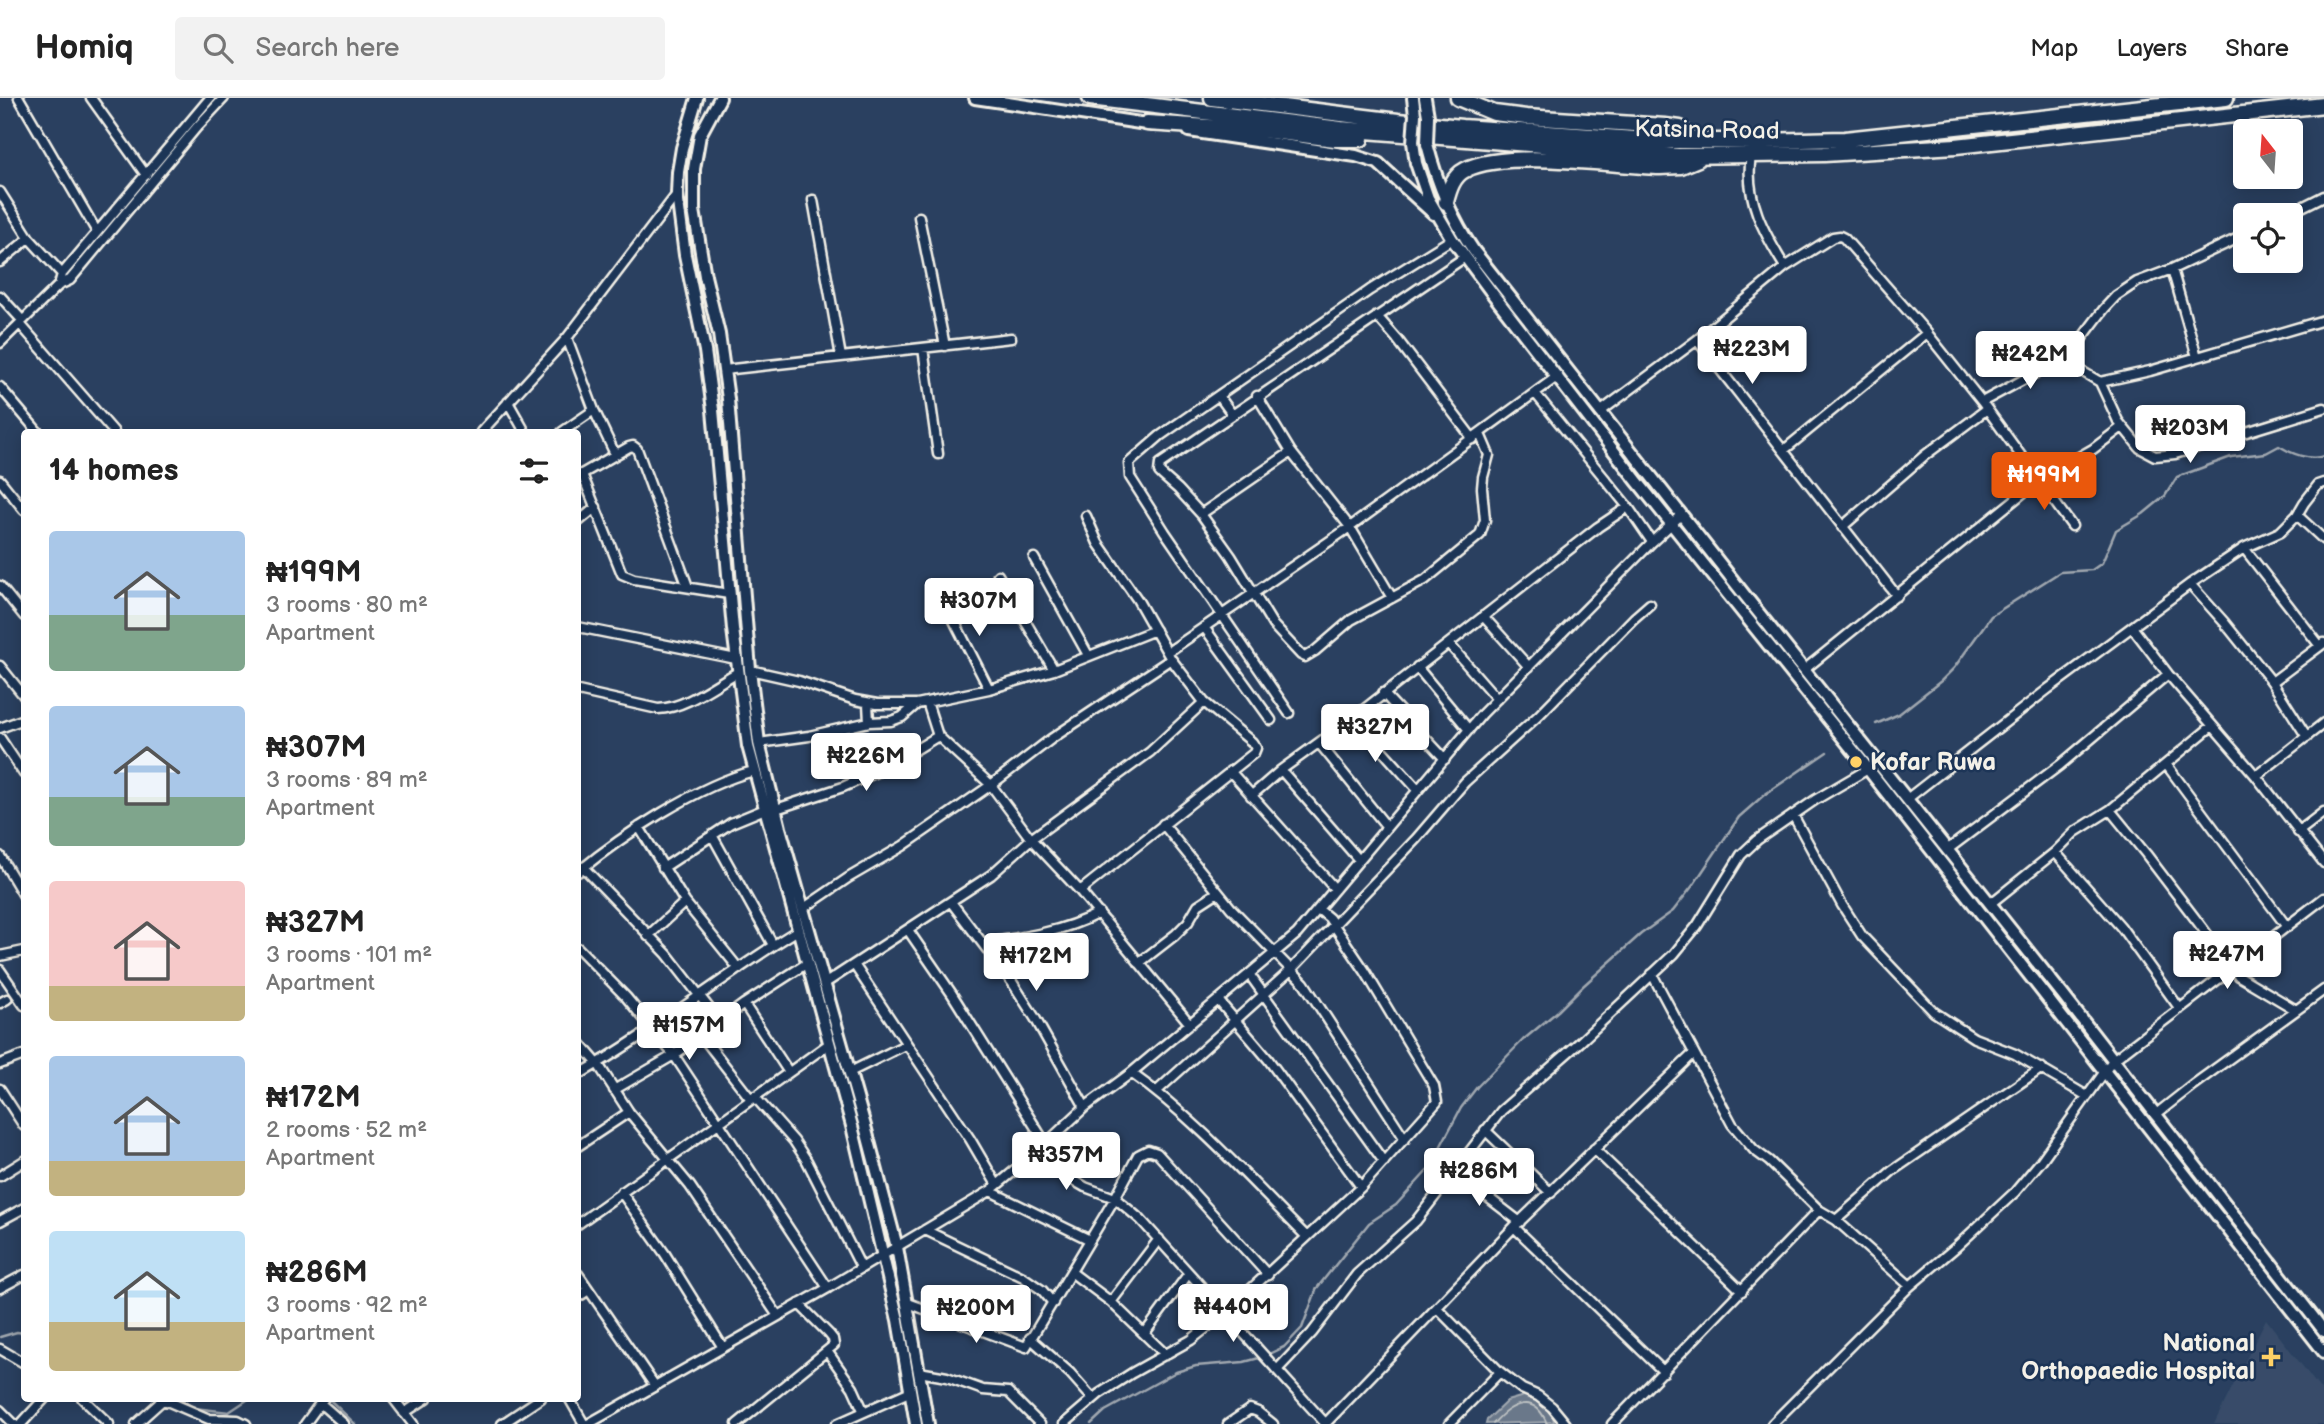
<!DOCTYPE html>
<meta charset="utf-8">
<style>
body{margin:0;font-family:"Balsamiq Sans",sans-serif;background:#f2f2f2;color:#222;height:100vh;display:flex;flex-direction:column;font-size:26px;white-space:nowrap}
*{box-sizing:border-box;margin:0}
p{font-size:23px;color:#767676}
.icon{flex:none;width:38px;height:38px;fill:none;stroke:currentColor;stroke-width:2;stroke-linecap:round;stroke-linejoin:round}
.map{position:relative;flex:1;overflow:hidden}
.panel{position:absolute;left:21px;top:331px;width:560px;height:973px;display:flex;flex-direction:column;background:#fff;border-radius:7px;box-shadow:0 4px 18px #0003}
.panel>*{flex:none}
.needle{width:46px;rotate:343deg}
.buttons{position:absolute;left:2233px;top:21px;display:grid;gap:14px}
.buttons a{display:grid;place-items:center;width:70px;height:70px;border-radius:7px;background:#fff;box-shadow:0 4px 18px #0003;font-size:35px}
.price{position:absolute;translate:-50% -60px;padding:0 16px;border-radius:7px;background:#fff;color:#222;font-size:23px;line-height:46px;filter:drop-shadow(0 2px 4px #0008)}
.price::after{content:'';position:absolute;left:50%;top:42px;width:21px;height:16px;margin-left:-10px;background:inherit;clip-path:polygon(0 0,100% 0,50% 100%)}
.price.on{background:#ea580c;color:#fff}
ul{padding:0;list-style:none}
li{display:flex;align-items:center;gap:21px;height:175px;padding:0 28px}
li span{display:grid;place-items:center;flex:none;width:196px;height:140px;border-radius:7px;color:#555}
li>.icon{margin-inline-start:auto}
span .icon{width:84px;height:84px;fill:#fffc;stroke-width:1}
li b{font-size:30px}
h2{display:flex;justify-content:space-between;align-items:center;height:84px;padding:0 28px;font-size:30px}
header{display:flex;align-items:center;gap:42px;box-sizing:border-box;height:98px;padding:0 35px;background:#fff;border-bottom:2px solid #e0e0e0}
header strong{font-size:33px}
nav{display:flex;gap:38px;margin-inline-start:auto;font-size:24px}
.search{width:490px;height:63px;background:#f2f2f2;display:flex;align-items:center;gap:18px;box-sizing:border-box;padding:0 24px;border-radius:7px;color:#767676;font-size:26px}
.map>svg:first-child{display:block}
.built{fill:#374c69}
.water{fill:#6a788a;stroke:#a1a8b0;stroke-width:2}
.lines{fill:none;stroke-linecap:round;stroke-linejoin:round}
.shore{stroke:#bdc1c2;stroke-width:2}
.stream{stroke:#a1a8b0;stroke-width:2.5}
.street-casing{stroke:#f4f1e8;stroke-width:13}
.secondary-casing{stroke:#f4f1e8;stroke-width:16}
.highway-casing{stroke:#f4f1e8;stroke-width:19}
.street{stroke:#1d3557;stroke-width:8}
.secondary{stroke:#1d3557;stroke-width:10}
.highway{stroke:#1d3557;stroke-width:14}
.secondary-bridge-casing{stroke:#f4f1e8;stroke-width:16;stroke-linecap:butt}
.secondary-bridge{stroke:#1d3557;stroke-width:10}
.poi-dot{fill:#ffd166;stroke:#1d3557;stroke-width:2.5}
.labels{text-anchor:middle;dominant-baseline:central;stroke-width:5;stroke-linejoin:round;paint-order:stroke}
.street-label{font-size:24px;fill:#f4f1e8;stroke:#1d3557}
.poi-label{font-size:24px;font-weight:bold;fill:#f4f1e8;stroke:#1d3557;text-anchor:start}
</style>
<header>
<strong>Homiq</strong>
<div class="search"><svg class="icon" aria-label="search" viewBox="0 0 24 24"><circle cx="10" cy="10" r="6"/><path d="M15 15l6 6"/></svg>Search here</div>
<nav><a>Map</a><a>Layers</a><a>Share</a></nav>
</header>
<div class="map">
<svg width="2324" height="1326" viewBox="0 0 2324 1326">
<rect width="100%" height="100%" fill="#2a4060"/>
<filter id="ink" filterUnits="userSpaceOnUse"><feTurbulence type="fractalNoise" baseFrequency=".0143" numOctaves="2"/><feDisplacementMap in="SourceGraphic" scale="14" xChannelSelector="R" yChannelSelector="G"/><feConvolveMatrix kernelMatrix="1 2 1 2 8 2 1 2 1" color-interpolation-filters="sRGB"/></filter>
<g filter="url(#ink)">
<path class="built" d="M2266,1221L2324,1296V1326H2214Z"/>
<path class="water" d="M1527,1297L1538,1302L1552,1314L1554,1324L1486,1326L1487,1322L1507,1303Z"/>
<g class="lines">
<path class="shore" d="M1493,1326C1511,1305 1535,1294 1547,1326"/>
<path class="stream" d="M1876,626L1899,616L1941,583L1954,570L1991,518L2060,474L2092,472L2102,465L2116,432L2143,416L2165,398L2177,379L2231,359L2266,355L2279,348C2292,356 2310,363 2324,358
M0,1239L17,1234L24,1235
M179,1300L194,1310L229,1314L250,1300
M328,1300L355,1326
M1091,1326L1105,1313L1176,1274L1196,1268L1244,1264L1263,1259L1284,1249L1302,1230L1317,1190L1369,1125L1396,1107L1428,1072L1461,1010L1477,989L1523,942L1558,913L1583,888L1641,836L1673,813L1694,786L1739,719L1764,697L1827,654"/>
<defs>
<path id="street" d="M19,0L97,134
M91,0L146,77
M1751,58C1744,100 1764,135 1785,169
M0,94L29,140L62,176
M813,102L841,259
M2286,117L2324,98
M919,119L945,248
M1465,159L1160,366L1159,374L1162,377L1178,391L1201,416L1231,458L1273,527L1301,557L1305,559L1315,553L1351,522L1425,482L1480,437L1485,422L1482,390L1483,379L1489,357L1480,336
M0,164L29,140
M2172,171L2197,259
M59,187L62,176L210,0
M0,198L22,222
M1377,218L1397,241L1473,341
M20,226L114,334
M567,240L594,312L615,356
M1697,242L1897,498
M0,245L59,187L70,182L196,30L224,0
M923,250L938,356
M2067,260L2078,271L2100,284L2118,323L2140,350L2155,358L2175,356L2324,310
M724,272L1011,240
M2100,284L2150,273L2324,222
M0,289L38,334
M1535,295L1628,409L1652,444
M1219,298L1232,316
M1257,298L1291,354L1350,429L1392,500
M508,304L525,334
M1982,304L2043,271L2067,260L2104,211L2116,198L2137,184L2172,171L2245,137
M1600,314L1697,242L1785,169L1833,139L1840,138L1844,140L1927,235L1982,304L2072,428
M481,334L567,240L677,96
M562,334L594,312
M1784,352L1927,235
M582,376L622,476L634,481L729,496
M580,377L629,349L633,348L637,351L688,489
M0,382L24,412
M1201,416L1291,354
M2297,417L2324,442
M578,424L596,409
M1842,429L1924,358L1987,311
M2244,450L2320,548
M1034,460L1088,557
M998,477L1054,572
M2190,486L2224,524L2272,584
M0,488L24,518
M944,503L989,591
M1483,518L1529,569
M578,529L736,561
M1204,529L1271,622
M2132,529L2168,576L2256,678L2324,765
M1449,546L1497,601
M1168,554L1350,429L1558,278
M0,568L24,598
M1417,569L1469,632
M750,572L799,583L855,602L877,606H917L989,591L1054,572L1155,532
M1804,572L2039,382L2093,351L2122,329
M578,593L658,611C686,610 714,587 738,574
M1383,595L1445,661
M927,604L938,638L991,687L1031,741L1080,793L1190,926
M868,605L869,624
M1289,615L1165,434L1130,379L1129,365L1160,338L1370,192L1452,141
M1353,620L1418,692
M0,630L24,621
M2307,639L2272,584L2324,545
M0,640L24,676
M759,645L809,638L869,624L891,623L902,619L917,606
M1319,645L1387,729
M2166,666L2287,829
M1281,672L1359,762
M1230,673L1335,791
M2256,678L2324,625
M1251,698L1281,672L1353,620L1598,429L1628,409
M1907,701L2048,591L2190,486L2244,450L2280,434L2297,417L2304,405L2318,387L2324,385
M776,711L843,689L884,671L938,638
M2110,712L2146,756L2239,878L2296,912
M1793,717L1842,807L1862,838L1934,914L1974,940L2015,956L2087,998
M1163,726L1231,810L1304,885L1405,1041
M639,729L685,804L739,871
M2298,734L2324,714
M712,737L773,847
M1947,752L2060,667L2168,576
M2055,754L2121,829L2180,911
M0,758L24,798
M583,769L667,856L720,924
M663,770L731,725L765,711
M578,774C623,737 698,687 754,673
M1080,793L1254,655L1256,650L1252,644L1204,604L1171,561L1137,501L1098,445L1086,418
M951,804L1012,884L1035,920L1085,1009
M1990,806L2055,754L2075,734L2110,712L2212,628
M804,810L848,780L903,748L991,687L1051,641L1171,561
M908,832L952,896L1046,1046
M648,838L685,804
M983,845C1022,840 1063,834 1099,815
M578,850L626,899L674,957L828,1190
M0,858L24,853
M1139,865L1175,837L1188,824L1198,807L1218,794
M855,868L970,1041L997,1087
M0,872L24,907
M1249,876L1384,1064
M1652,876L1732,1026L1754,1052L1769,1063L1819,1112L1836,1122L1910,1188
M824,886L991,777L1031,741L1150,654L1204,604
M1218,902L1268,961L1361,1089
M0,905L7,901
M744,906L788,973
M701,937L750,1000
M578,943L598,966L629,1014L690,1088L778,1218
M0,966L24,957
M850,974L907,946
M1131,975C1196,1021 1250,1082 1306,1138
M578,977C654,934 722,878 798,832
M0,991L24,1028
M614,992L674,957L744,906L806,866
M1157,993L1291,872L1416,741L1465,684L1538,618L1634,520L1650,506
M754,998L794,1043L807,1063L861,1169
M2155,1017L2193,987L2324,892
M1485,1032L1551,1095
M578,1048L629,1014
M1594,1051L1742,1193
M1037,1054L1066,1078L1085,1089L1115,1100L1141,1122L1325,1325
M1455,1074L1520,1124
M0,1078L24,1063
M990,1093L1090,1142
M621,1094L665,1156L722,1248
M1836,1122L1892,1073L2042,970
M0,1123L24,1110
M578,1126L830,945
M1514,1129L1664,1274
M925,1132L1023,1179L1042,1192L1053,1205
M1071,1174L1111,1204L1166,1257
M578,1176L655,1288
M0,1190L24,1177
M578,1199L589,1192
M1111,1204L1159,1141
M908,1205L1026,1249L1115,1100L1138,1057L1148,1052L1157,1055L1268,1177
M1437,1210L1500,1274L1522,1291L1538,1298L1552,1309L1566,1326
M1145,1235L1189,1175
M1030,1240L1070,1275L1093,1301
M0,1251L24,1265
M827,1253L853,1290L863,1312
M1277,1272L1312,1235L1357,1176L1416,1123L1501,1013L1580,944L1674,856L1697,828L1741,757L1757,742L1815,702L1868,671
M919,1274L947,1279L983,1292L1008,1294L1040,1326
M82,1300L109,1326
M160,1300L209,1321L238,1322L246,1326
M393,1300L413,1326
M569,1300L584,1326
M320,1305L344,1326
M0,1312L14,1326
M404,1315L427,1300
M21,1326L45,1300
M136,1326L165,1300
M305,1326L324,1300
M502,1326L541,1300
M588,1326L828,1190L990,1093L1037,1054L1085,1009L1131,975L1297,836L1482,616L1652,444L1681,417
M737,1326L834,1247L833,1241L829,1236L799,1206
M837,1326L911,1293
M1064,1326L1099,1296L1132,1275L1191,1242L1225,1215L1361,1089L1437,1004L1434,988L1365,873L1329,820L1318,811
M1228,1326L1250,1311L1258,1314L1273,1326
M1325,1326L1514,1129L1694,955
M1449,1326L1500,1274
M1612,1326L1819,1112
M1772,1326L1910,1188L1956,1149L2015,1094L2041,1063L2113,962L2324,800"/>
<path id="secondary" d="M697,0L682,50L678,74L677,96L685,157L705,253L713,312L733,531L748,648L852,1028L898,1222L916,1326
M720,0L700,37L694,71V112L705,178L719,236L728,301L750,572L759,645L780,730L865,1028L897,1149L928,1326
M975,0L1153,27
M1413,0L1415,17
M1425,0L1428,18
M1189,33L1356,58L1378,65L1434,116
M1413,44L1416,65L1428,100L1452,141L1492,195L1637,383L1868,671L2324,1254
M1427,46C1437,85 1451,120 1474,153L1758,514L2063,897L2324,1233"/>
<path id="highway" d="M1090,0L1341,31L1678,58L1824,56L1956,48L2324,7
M1212,0L1398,23L1462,29L1664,43H1757L1845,41L2226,0
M1458,0L1494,15L1526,19L1665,28L1680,30L1695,43
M1147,25L1270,33L1335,41H1361
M1446,104C1449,92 1453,78 1465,72C1504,51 1613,67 1660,69L1681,68L1698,61"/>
</defs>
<use href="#street" class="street-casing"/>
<use href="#secondary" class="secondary-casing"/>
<use href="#highway" class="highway-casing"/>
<use href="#street" class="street"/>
<use href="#secondary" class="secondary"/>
<use href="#highway" class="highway"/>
<defs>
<path id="secondary-bridge" d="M1413,44L1415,17
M1427,46L1428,18"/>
</defs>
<use href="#secondary-bridge" class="secondary-bridge-casing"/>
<use href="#secondary-bridge" class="secondary-bridge"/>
</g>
</g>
<g class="poi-dot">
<circle cx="1856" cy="664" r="7"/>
<path d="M2267.5 1248.5h7v7h7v7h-7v7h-7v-7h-7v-7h7z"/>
</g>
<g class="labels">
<g class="street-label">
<text transform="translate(1707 32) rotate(1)">Katsina Road</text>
</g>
<g class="poi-label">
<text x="1870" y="664">Kofar Ruwa</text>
<text x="2255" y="1245" text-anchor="end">National<tspan x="2255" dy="28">Orthopaedic Hospital</tspan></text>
</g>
</g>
</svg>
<div class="buttons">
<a><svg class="needle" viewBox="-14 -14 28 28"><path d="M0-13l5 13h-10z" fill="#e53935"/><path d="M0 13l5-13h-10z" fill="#767676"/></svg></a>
<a><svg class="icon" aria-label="locate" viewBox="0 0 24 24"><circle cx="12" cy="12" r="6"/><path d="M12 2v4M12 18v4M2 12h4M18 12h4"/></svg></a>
</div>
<b class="price" style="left:1752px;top:288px">₦223M</b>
<b class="price" style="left:2030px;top:293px">₦242M</b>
<b class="price" style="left:2190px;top:367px">₦203M</b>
<b class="price on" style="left:2044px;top:414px">₦199M</b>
<b class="price" style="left:979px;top:540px">₦307M</b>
<b class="price" style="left:1375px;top:666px">₦327M</b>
<b class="price" style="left:866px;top:695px">₦226M</b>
<b class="price" style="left:2227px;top:893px">₦247M</b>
<b class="price" style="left:1036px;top:895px">₦172M</b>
<b class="price" style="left:689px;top:964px">₦157M</b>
<b class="price" style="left:1066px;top:1094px">₦357M</b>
<b class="price" style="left:1479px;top:1110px">₦286M</b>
<b class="price" style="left:1233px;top:1246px">₦440M</b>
<b class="price" style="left:976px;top:1247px">₦200M</b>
<section class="panel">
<h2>14 homes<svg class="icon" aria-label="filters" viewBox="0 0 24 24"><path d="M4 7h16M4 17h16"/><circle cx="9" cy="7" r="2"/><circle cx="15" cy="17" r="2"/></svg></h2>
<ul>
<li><span style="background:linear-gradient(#a9c7e8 60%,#7fa58c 0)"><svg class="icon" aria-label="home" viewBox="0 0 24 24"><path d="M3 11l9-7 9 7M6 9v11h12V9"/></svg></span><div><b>₦199M</b><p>3 rooms · 80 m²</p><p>Apartment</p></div></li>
<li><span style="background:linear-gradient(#a9c7e8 65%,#7fa58c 0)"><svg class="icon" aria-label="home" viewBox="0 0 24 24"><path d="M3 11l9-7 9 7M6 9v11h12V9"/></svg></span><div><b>₦307M</b><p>3 rooms · 89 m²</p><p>Apartment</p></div></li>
<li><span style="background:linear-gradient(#f6c9c9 75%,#c2b280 0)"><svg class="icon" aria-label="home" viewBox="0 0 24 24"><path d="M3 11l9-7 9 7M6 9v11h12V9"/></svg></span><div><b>₦327M</b><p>3 rooms · 101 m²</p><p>Apartment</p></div></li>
<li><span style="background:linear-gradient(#a9c7e8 75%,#c2b280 0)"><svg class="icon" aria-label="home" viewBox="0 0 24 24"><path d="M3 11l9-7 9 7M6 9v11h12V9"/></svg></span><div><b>₦172M</b><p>2 rooms · 52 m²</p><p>Apartment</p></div></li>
<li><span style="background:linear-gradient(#bfe0f5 65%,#c2b280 0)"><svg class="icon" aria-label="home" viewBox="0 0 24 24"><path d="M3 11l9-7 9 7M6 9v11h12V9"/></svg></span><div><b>₦286M</b><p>3 rooms · 92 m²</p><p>Apartment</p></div></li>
</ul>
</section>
</div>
